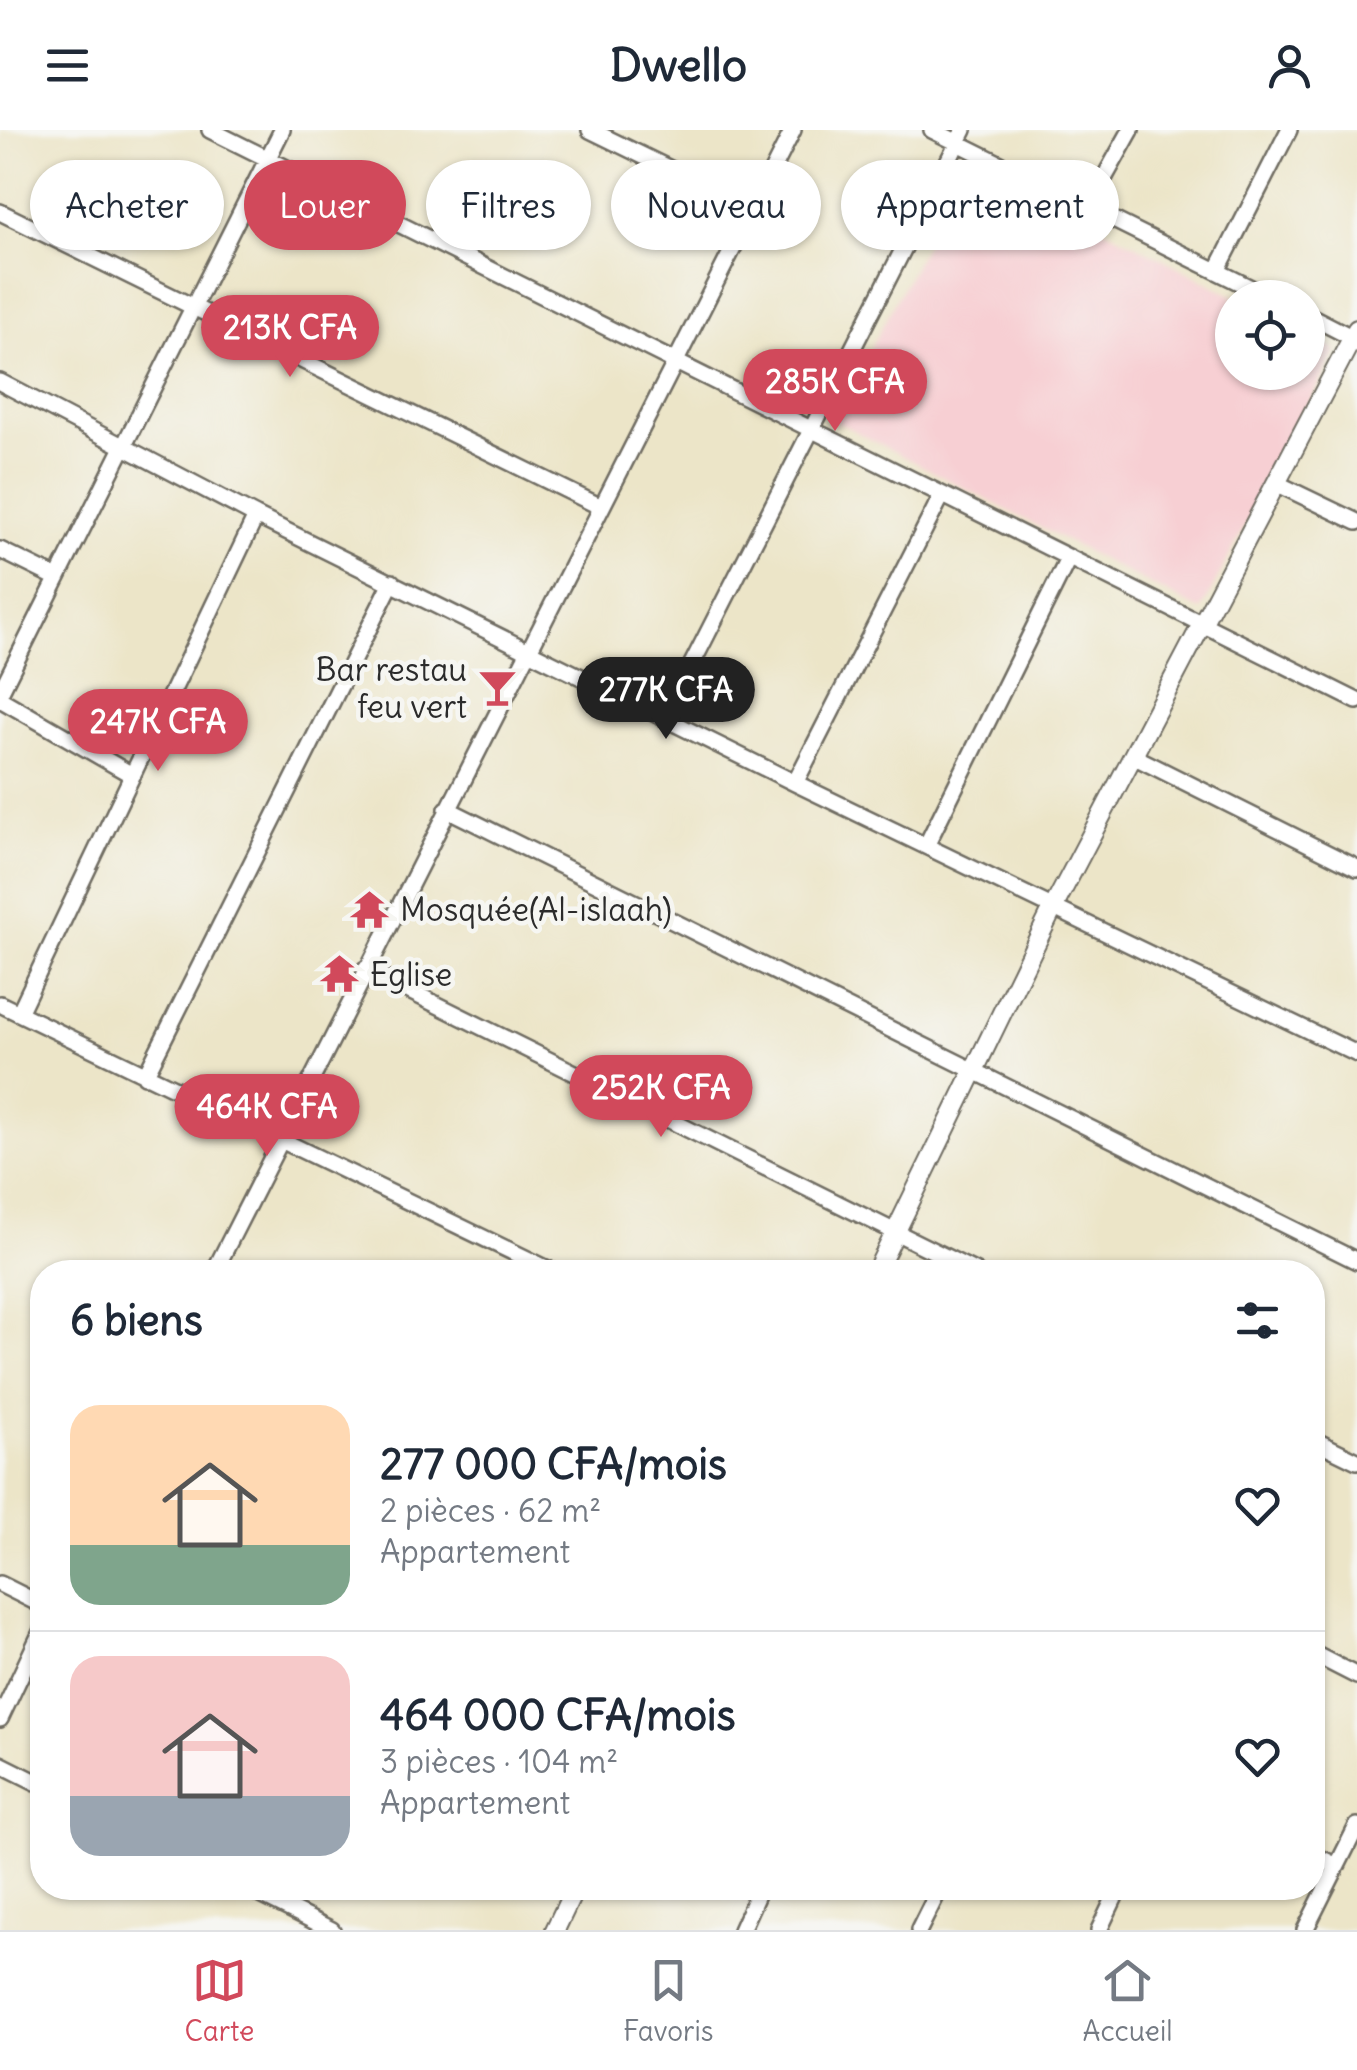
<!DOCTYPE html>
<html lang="fr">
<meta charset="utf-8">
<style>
body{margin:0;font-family:Delius,sans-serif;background:#f2f2f3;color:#1f2937;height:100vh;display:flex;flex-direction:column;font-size:38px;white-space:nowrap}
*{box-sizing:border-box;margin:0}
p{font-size:32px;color:#747a83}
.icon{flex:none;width:55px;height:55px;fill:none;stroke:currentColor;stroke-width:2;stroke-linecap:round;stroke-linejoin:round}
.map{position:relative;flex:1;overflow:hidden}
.details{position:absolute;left:30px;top:1130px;width:1295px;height:640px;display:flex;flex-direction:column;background:#fff;border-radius:40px;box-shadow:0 2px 8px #0004}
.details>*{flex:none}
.guide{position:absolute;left:30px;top:30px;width:1298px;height:90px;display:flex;gap:20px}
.tools{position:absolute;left:1215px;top:150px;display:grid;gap:20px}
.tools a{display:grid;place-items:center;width:110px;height:110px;border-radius:50%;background:#fff;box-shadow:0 2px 8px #0004;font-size:50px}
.price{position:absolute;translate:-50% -85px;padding:0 22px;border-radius:35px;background:#d1495b;color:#fff;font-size:32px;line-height:65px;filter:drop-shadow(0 2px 5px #0008)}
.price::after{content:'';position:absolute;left:50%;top:60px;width:30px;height:22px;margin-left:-15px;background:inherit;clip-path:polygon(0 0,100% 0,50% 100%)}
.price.current{background:#222;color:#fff}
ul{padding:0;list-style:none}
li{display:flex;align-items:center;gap:30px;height:250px;padding:0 40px}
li+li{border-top:2px solid #e0e1e3}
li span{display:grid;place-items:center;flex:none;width:280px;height:200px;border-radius:30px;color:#555}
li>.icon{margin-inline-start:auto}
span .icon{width:120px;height:120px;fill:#fffc;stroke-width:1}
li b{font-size:42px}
h2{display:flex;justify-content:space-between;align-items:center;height:120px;padding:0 40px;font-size:42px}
.tag{padding:0 35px;border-radius:45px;background:#fff;box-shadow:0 2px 8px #0004;font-size:35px;line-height:90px}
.tag.current{background:#d1495b;color:#fff}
header{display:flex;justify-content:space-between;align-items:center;height:130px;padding:0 40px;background:#fff;font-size:45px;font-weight:700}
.menu{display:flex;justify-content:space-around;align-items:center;height:140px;border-top:2px solid #e0e1e3;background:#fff;font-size:28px;color:#747a83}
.menu a{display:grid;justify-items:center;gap:5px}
.menu .current{color:#d1495b}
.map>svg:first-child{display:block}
.built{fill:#f7cfd3}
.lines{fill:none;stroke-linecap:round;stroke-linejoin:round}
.minor-casing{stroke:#6f6c62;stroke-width:20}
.tertiary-casing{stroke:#6f6c62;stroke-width:22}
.minor{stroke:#fff;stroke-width:15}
.tertiary{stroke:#fff;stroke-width:18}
.labels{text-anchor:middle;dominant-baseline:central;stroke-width:9;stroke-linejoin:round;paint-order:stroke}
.poi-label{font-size:32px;fill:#2b2b2b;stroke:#f6f6f2;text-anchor:start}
</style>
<header><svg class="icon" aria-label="menu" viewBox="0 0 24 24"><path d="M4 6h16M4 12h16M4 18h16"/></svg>Dwello<svg class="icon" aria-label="person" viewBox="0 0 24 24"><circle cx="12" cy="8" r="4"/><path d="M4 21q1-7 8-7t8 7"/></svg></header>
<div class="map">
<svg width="1357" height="1800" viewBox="0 0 1357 1800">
<rect width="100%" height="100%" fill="#f6f6f2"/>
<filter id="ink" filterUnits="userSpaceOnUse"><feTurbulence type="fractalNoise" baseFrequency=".01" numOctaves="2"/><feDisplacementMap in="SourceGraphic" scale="20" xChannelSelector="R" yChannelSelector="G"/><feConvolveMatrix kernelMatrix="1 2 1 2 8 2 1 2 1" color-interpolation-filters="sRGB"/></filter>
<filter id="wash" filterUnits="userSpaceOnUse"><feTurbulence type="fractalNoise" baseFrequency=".0048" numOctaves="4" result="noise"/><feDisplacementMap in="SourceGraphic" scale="40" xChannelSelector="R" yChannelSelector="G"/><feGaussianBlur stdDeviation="2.25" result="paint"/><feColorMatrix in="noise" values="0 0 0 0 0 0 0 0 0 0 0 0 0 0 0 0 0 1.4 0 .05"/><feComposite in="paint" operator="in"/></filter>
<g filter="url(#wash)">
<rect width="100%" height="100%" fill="#ece5c8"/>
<path class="built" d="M970,29L1236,167L1232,168V242H1308V205L1337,220L1201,481L833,290Z"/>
</g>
<g filter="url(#ink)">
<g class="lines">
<defs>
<path id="minor" d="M210,0L1357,571
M590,0L752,79
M932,0L1271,168
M1088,77L1131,0
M0,82L601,377
M1217,141L1289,0
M1308,185L1357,210
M0,252L256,386L795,653L1357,924
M1278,354L1357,392
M0,420L57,448
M0,563L282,0
M0,569L132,645
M665,587L964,0
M1133,626L1357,738
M795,653L942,365
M447,679L1357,1131
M926,716L1068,429
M365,839L976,1142
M0,874L554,1142
M19,883L256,386
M145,946L392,452
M214,1142L793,0
M1312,1309L1357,1331
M0,1454L42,1475
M1312,1523L1357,1546
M0,1589L42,1500
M0,1634L42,1655
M1312,1724L1337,1736
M247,1758L332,1800
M741,1800L760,1758
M919,1800L940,1758
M1099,1800L1119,1758
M1305,1800L1357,1696"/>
<path id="tertiary" d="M876,1142L1053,778L1357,199
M555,1800L575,1758"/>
</defs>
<use href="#minor" class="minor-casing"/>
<use href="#tertiary" class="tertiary-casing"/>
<use href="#minor" class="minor"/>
<use href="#tertiary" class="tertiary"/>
</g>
</g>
<defs>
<symbol id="bar-bare" viewBox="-9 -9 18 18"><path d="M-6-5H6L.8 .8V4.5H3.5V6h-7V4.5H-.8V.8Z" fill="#d1495b" stroke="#f6f6f2" stroke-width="2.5" paint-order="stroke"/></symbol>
<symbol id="temple-bare" viewBox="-9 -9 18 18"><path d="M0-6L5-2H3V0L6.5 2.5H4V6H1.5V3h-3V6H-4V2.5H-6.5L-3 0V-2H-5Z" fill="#d1495b" stroke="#f6f6f2" stroke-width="2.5" paint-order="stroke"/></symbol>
</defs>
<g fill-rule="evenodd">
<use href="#bar-bare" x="470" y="530" width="55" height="55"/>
<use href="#temple-bare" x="342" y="752" width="55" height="55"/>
<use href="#temple-bare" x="312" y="816" width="55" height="55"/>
</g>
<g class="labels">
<g class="poi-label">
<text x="467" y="539" text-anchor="end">Bar restau<tspan x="467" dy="37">feu vert</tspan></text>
<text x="400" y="779">Mosquée(Al-islaah)</text>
<text x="370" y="844">Eglise</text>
</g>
</g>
</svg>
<div class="tools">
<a><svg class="icon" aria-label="locate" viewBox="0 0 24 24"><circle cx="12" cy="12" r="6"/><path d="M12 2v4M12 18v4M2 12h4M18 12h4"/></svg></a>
</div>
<b class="price" style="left:290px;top:250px">213K CFA</b>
<b class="price" style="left:835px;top:304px">285K CFA</b>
<b class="price current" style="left:666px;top:612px">277K CFA</b>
<b class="price" style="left:158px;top:644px">247K CFA</b>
<b class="price" style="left:661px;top:1010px">252K CFA</b>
<b class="price" style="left:267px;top:1029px">464K CFA</b>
<div class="guide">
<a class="tag">Acheter</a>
<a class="tag current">Louer</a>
<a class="tag">Filtres</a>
<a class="tag">Nouveau</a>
<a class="tag">Appartement</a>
</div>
<section class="details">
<h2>6 biens<svg class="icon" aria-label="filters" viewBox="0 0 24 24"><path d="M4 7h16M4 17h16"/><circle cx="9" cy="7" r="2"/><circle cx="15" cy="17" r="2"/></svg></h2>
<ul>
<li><span style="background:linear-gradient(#ffd9b3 70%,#7fa58c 0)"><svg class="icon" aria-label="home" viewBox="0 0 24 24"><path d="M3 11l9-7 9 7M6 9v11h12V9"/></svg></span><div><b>277 000 CFA/mois</b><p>2 pièces · 62 m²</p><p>Appartement</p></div><svg class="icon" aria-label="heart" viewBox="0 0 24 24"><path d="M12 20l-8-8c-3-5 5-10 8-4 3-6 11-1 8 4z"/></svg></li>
<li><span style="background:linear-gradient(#f6c9c9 70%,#9aa5b1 0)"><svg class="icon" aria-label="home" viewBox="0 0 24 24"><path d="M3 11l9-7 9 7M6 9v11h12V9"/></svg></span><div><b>464 000 CFA/mois</b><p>3 pièces · 104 m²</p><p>Appartement</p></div><svg class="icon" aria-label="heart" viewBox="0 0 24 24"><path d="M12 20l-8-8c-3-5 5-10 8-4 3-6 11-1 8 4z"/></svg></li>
</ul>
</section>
</div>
<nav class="menu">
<a class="current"><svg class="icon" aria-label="map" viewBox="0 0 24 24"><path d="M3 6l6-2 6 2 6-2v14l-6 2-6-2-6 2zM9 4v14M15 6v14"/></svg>Carte</a>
<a><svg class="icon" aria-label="saved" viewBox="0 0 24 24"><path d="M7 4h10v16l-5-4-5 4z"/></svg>Favoris</a>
<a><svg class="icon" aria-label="home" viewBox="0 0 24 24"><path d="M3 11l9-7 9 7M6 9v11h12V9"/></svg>Accueil</a>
</nav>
